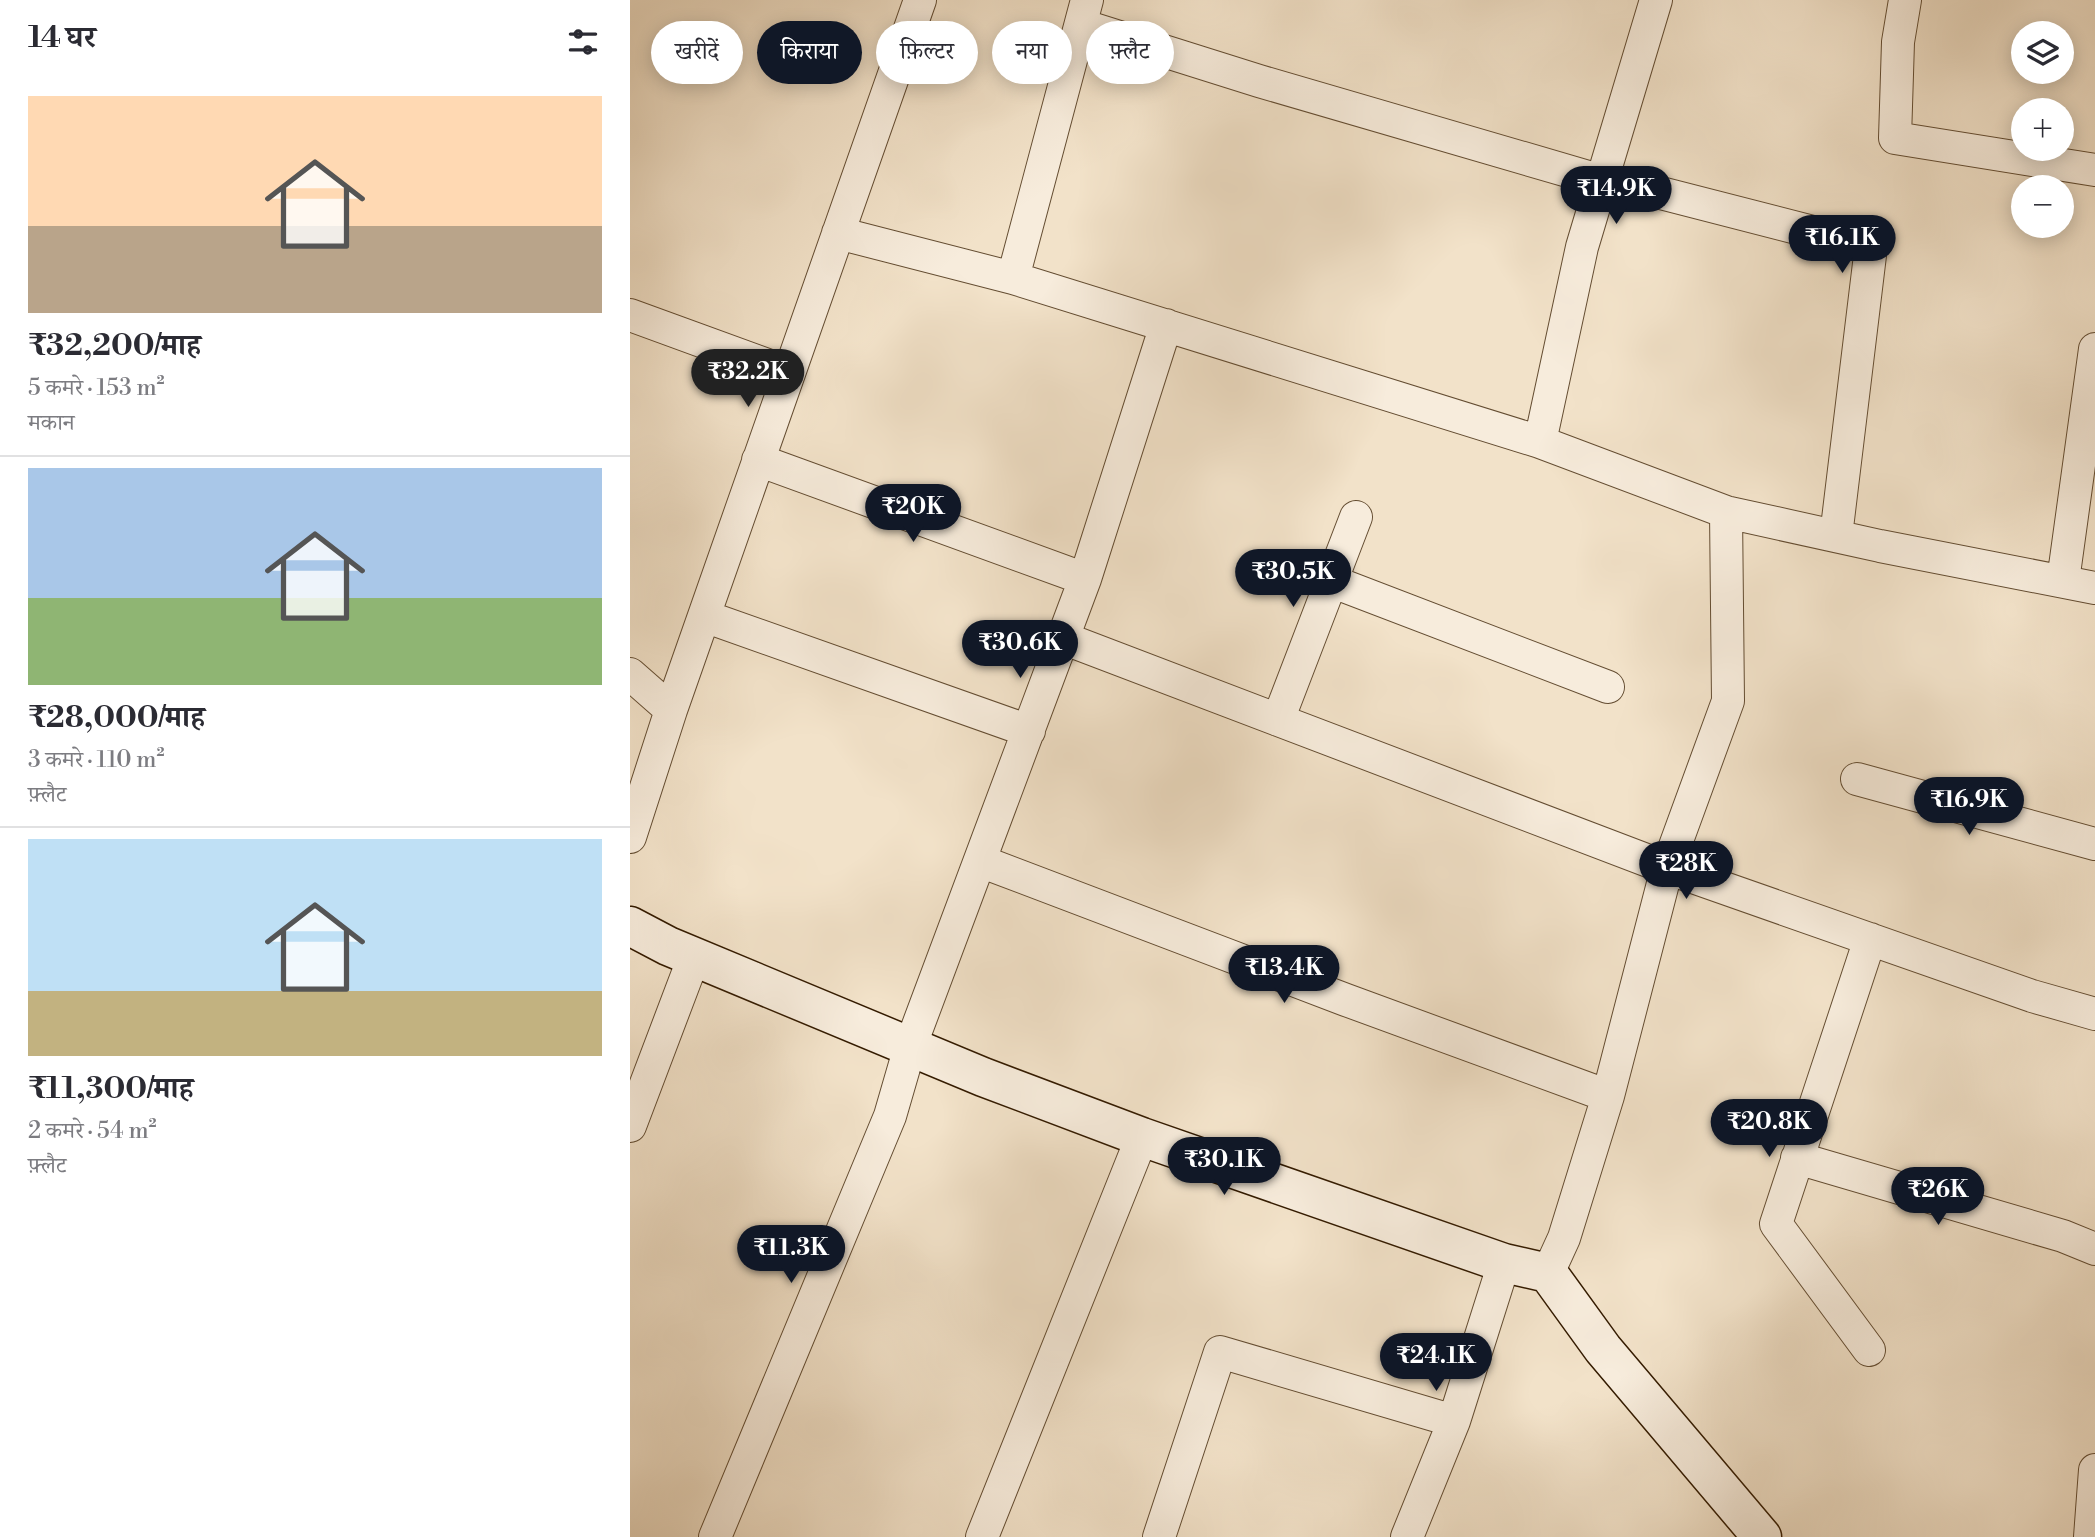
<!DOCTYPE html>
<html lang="hi">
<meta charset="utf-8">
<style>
body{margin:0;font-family:"Libre Bodoni","Noto Serif Devanagari",serif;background:#f7f7f7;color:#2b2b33;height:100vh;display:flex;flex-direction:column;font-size:26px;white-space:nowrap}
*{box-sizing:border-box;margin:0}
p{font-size:23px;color:#7c7c81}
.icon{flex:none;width:38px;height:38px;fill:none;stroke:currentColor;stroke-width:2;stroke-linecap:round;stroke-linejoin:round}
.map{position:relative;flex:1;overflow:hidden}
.sheet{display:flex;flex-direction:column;background:#fff;width:630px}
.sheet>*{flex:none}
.top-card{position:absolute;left:21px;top:21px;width:665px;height:63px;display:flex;gap:14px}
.controls{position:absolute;left:1381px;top:21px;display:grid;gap:14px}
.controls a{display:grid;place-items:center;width:63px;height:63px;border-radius:50%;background:#fff;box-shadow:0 4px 18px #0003;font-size:35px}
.price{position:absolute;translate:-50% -60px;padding:0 16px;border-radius:24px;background:#111827;color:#fff;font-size:23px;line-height:46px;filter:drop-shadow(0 2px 4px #0008)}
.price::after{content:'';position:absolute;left:50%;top:42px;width:21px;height:16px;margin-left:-10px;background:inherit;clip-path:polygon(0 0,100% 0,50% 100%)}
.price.active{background:#222;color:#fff}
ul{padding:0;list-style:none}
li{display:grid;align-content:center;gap:14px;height:371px;padding:0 28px}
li+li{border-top:2px solid #e1e1e2}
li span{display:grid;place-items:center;height:217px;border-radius:0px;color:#555}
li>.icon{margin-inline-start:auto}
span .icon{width:126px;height:126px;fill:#fffc;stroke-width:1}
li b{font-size:30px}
h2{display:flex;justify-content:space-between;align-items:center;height:84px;padding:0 28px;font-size:30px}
.tag{padding:0 24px;border-radius:32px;background:#fff;box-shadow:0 4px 18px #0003;font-size:24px;line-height:63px}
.tag.active{background:#111827;color:#fff}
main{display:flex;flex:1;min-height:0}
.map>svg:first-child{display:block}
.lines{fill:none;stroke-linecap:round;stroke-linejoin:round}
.street-casing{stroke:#644d32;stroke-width:34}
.secondary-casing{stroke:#341b00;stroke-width:41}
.street{stroke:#f7ecdc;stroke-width:32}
.secondary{stroke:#f7ecdc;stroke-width:38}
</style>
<main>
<section class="sheet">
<h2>14 घर<svg class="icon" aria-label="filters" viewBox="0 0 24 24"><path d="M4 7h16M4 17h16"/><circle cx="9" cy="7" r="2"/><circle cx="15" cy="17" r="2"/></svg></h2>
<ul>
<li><span style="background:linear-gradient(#ffd9b3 60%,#b9a48a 0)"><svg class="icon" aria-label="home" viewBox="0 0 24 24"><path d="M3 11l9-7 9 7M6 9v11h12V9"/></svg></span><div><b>₹32,200/माह</b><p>5 कमरे · 153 m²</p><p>मकान</p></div></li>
<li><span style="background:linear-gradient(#a9c7e8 60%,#8fb573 0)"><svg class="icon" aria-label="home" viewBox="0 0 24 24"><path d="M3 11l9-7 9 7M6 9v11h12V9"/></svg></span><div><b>₹28,000/माह</b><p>3 कमरे · 110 m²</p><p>फ़्लैट</p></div></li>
<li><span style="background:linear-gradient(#bfe0f5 70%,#c2b280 0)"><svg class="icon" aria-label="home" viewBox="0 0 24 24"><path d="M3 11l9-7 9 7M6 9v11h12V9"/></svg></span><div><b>₹11,300/माह</b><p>2 कमरे · 54 m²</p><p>फ़्लैट</p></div></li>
</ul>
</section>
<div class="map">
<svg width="1465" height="1537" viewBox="0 0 1465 1537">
<rect width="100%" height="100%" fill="#f2e2c9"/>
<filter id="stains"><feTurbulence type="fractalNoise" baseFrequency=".00286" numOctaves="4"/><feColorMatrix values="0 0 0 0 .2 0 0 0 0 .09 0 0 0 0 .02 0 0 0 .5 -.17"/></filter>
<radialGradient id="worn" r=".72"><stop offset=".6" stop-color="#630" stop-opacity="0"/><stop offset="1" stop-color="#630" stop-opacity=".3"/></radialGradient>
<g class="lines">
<defs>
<path id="street" d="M1275,0L1268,42L1265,138L1465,170
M451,25L629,81L972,181L1023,191L1241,247L1206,536
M208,233L383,278L910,442L1096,512L1250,546L1465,588
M383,278L457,0
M0,315L159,373
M910,442L952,247L1026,0
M128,460L455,579
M701,581L978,687
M1433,581L1465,349
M74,616L399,731
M433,638L1037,868L1402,996L1465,1014
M0,674L41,710
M648,720L726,517
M1227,779L1465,844
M0,837L41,710L290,0
M350,861L716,1000L978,1096
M0,1126L64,957
M1167,1158L1433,1236L1465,1249
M918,1273L934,1238L978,1096L1037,868L1098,701L1096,512
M1239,1350L1146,1224L1240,939
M85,1537L260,1116L280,1047L455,579L536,325
M352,1537L512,1137
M529,1537L590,1352L824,1421
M777,1537L824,1421L874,1263
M1460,1537L1465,1470"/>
<path id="secondary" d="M0,926L38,946L353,1077L512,1137L874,1263L918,1273L973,1349L1132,1537"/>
</defs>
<use href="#street" class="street-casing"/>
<use href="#secondary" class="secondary-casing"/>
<use href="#street" class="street"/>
<use href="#secondary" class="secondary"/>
</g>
<rect width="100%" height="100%" filter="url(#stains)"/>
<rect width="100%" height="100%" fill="url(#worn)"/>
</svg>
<div class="controls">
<a><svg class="icon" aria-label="layers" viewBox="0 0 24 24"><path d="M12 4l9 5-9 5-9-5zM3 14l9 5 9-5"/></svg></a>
<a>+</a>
<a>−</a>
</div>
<b class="price" style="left:986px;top:226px">₹14.9K</b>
<b class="price" style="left:1212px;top:275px">₹16.1K</b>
<b class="price active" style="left:118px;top:409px">₹32.2K</b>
<b class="price" style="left:283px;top:544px">₹20K</b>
<b class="price" style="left:663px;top:609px">₹30.5K</b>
<b class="price" style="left:390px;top:680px">₹30.6K</b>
<b class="price" style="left:1339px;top:837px">₹16.9K</b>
<b class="price" style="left:1056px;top:901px">₹28K</b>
<b class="price" style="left:654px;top:1005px">₹13.4K</b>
<b class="price" style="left:1139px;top:1159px">₹20.8K</b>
<b class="price" style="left:594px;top:1197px">₹30.1K</b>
<b class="price" style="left:1308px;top:1227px">₹26K</b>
<b class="price" style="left:161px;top:1285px">₹11.3K</b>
<b class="price" style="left:806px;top:1393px">₹24.1K</b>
<div class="top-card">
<a class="tag">खरीदें</a>
<a class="tag active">किराया</a>
<a class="tag">फ़िल्टर</a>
<a class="tag">नया</a>
<a class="tag">फ़्लैट</a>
</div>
</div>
</main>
